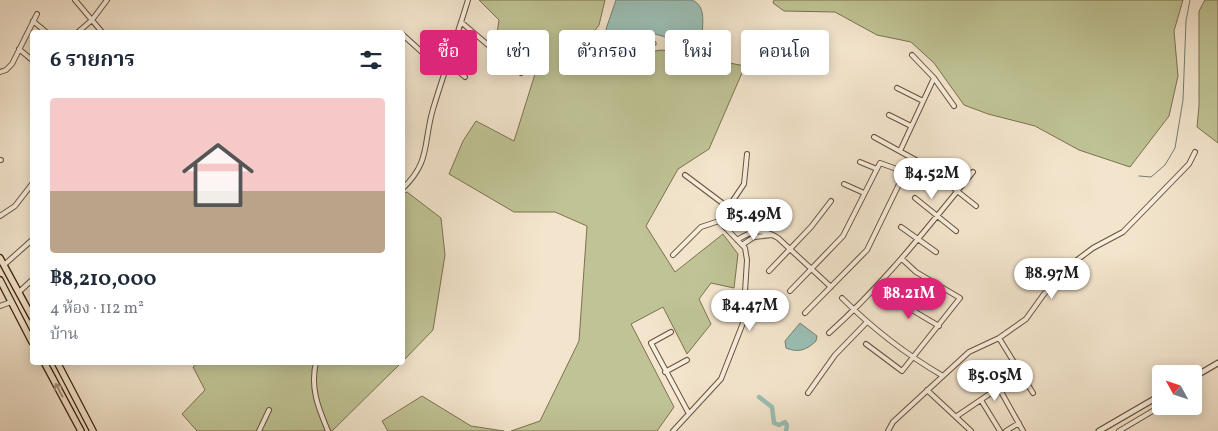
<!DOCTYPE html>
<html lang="th">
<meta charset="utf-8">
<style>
body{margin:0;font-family:Vollkorn,"Noto Serif Thai",serif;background:#f2f2f3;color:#1f2937;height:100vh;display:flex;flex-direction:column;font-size:19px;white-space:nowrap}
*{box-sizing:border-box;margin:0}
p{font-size:16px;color:#747a83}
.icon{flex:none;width:28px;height:28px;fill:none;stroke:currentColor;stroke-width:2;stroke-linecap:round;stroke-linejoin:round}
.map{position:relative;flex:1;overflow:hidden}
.drawer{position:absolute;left:30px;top:30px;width:375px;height:335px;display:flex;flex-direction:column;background:#fff;border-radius:5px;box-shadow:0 2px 12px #0003}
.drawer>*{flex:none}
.top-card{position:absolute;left:420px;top:30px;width:475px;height:45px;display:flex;gap:10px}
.needle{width:32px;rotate:310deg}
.buttons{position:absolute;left:1152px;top:365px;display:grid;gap:10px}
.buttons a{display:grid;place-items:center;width:50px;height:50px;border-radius:5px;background:#fff;box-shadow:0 2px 12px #0003;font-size:25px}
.price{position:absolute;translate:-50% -42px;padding:0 11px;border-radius:18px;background:#fff;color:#222;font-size:16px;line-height:32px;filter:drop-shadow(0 1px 2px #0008)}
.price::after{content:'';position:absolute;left:50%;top:30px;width:15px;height:11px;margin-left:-8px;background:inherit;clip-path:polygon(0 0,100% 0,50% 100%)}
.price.current{background:#db2777;color:#fff}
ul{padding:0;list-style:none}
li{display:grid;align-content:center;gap:10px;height:265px;padding:0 20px}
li+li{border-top:1px solid #e0e1e3}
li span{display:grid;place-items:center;height:155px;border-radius:5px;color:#555}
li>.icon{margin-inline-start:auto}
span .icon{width:90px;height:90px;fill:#fffc;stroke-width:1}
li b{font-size:21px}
h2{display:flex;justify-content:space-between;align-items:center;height:60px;padding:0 20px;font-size:21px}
.tag{padding:0 18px;border-radius:5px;background:#fff;box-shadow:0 2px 12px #0003;font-size:18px;line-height:45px}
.tag.current{background:#db2777;color:#fff}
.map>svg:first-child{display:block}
.green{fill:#bfc395;stroke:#7c714f}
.water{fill:#9bbfb5;stroke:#747f70}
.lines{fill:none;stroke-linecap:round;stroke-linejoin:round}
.stream{stroke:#747f70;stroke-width:1}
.canal{stroke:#9bbfb5;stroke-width:4.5}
.minor-casing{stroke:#68503a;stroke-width:6}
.tertiary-casing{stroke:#68503a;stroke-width:7}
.primary-casing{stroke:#391f09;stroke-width:8}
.minor{stroke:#f7eede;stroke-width:4}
.tertiary{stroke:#f7eede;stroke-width:4.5}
.primary{stroke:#f3e5cd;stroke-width:5.5}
.oneway{stroke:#9f8c75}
</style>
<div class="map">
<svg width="1218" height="431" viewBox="0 0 1218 431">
<rect width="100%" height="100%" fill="#f3e5cd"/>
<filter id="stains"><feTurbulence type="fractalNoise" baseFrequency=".004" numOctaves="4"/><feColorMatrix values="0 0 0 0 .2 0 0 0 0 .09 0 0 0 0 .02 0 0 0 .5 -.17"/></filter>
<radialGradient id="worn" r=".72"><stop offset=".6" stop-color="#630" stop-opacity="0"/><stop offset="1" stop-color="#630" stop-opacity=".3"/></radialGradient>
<path class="green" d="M479,0H605L599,25L579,52L600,59L662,50L745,66L709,149L678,169L646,226L675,272L723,234L738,254L734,288L711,283L699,299L711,324L687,354L663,307L631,324L674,407L657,431H511L540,421L579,341L587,226L555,212H514L449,174L463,141L476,121L514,141L535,74L497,34L499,20Z
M774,0H1183L1174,31L1178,76L1169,116L1130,167L1079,150L1035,126L988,114L964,105L934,63L911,42L877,35L835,12L784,11L773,3Z
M1205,0H1218V143L1197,127L1199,106V11Z
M407,192L441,218L445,255L433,330L403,361L402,194Z
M198,363H401L332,431H197L182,414L205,390L193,367Z
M422,396L471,426L504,431H388L382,421Z"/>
<path class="water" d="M616,0H692C707,6 702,25 702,39C694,48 662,35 650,33C636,31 614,45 606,29Z
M653,39L656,42V45L602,52H593L590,48L592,41C613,44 633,42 653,39Z
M800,323L817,336L816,341C807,350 798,353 786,348L785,341Z"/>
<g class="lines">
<path class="stream" d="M1139,176L1151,177L1165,165L1175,148L1183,100L1186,21L1190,0"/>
<path class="canal" d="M759,397L772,407L774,423L779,425L785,422L787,425L786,431"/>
<defs>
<path id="minor" d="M75,0L102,32
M33,21L46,32
M461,22L521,73
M78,32L92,20L107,0
M402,34L445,73
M19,49L32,60
M912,55L934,78L954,106
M448,62L465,77
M0,72L6,70L12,64L37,14
M897,88L923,101
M889,115L911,126
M874,137L923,164L976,206
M900,151L934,78
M0,160H1
M860,162L877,169
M685,175L729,208
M844,184L864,193
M402,189C431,162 423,143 433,109C444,73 457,36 468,0
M915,198L956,231
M0,216L15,206L32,184
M719,221L744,184L747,154
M901,227L936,252
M737,240C753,230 762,228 778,238L831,287
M742,245L754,237L772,235
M673,255L701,227L719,221
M4,265L32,240
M769,271L811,227L831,201
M790,291L843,236L880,163L905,172L867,250L805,313
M19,292L32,280
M890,297L939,326
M842,298C872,328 907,355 943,376
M0,306L11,302
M671,332L651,343L688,412
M829,333C883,285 927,228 973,172
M999,338L1033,393
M866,344L902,371L960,298L916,272L902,259
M316,362C310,388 318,407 328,431
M665,372L687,360
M999,388L1023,431
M927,390L971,431
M808,393L835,355L867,322
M981,400L1000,431
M957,416L1022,372
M259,431L269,410
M673,431L721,379L743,323L747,260L745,248L719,221
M888,431L893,422L969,352L999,338L1026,319L1044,294L1077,260L1093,248L1123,232L1189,164L1195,152
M1006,431L1019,423
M1119,431L1161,406"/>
<path id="tertiary" d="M1194,377L1218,363
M1099,431L1161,395"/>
<path id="primary" d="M0,258L32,317
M0,280L32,342
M44,362L81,431
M57,362L93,431"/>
</defs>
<use href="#minor" class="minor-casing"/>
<use href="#tertiary" class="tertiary-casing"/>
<use href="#primary" class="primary-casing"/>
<use href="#minor" class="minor"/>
<use href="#tertiary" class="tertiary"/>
<use href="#primary" class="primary"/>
</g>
<defs><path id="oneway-shaft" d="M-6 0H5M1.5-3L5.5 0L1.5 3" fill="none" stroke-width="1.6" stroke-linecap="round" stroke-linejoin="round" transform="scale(1.25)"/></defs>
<use class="oneway" href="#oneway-shaft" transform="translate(59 390) rotate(-118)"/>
<rect width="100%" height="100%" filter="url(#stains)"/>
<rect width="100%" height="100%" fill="url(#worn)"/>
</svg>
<div class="buttons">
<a><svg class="needle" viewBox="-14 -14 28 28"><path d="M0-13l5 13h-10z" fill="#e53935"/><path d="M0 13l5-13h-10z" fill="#747a83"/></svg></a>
</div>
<b class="price" style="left:932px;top:200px">฿4.52M</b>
<b class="price" style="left:754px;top:241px">฿5.49M</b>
<b class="price" style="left:1052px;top:300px">฿8.97M</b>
<b class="price current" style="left:909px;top:320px">฿8.21M</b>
<b class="price" style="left:750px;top:332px">฿4.47M</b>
<b class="price" style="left:995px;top:402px">฿5.05M</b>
<div class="top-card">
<a class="tag current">ซื้อ</a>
<a class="tag">เช่า</a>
<a class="tag">ตัวกรอง</a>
<a class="tag">ใหม่</a>
<a class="tag">คอนโด</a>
</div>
<section class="drawer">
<h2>6 รายการ<svg class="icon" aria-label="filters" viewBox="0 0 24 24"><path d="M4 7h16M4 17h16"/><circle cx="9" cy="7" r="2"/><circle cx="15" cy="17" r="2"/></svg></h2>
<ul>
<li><span style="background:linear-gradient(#f6c9c9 60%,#b9a48a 0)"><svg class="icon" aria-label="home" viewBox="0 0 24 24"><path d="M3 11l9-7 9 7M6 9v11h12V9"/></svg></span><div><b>฿8,210,000</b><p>4 ห้อง · 112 m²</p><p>บ้าน</p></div></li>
</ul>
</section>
</div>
